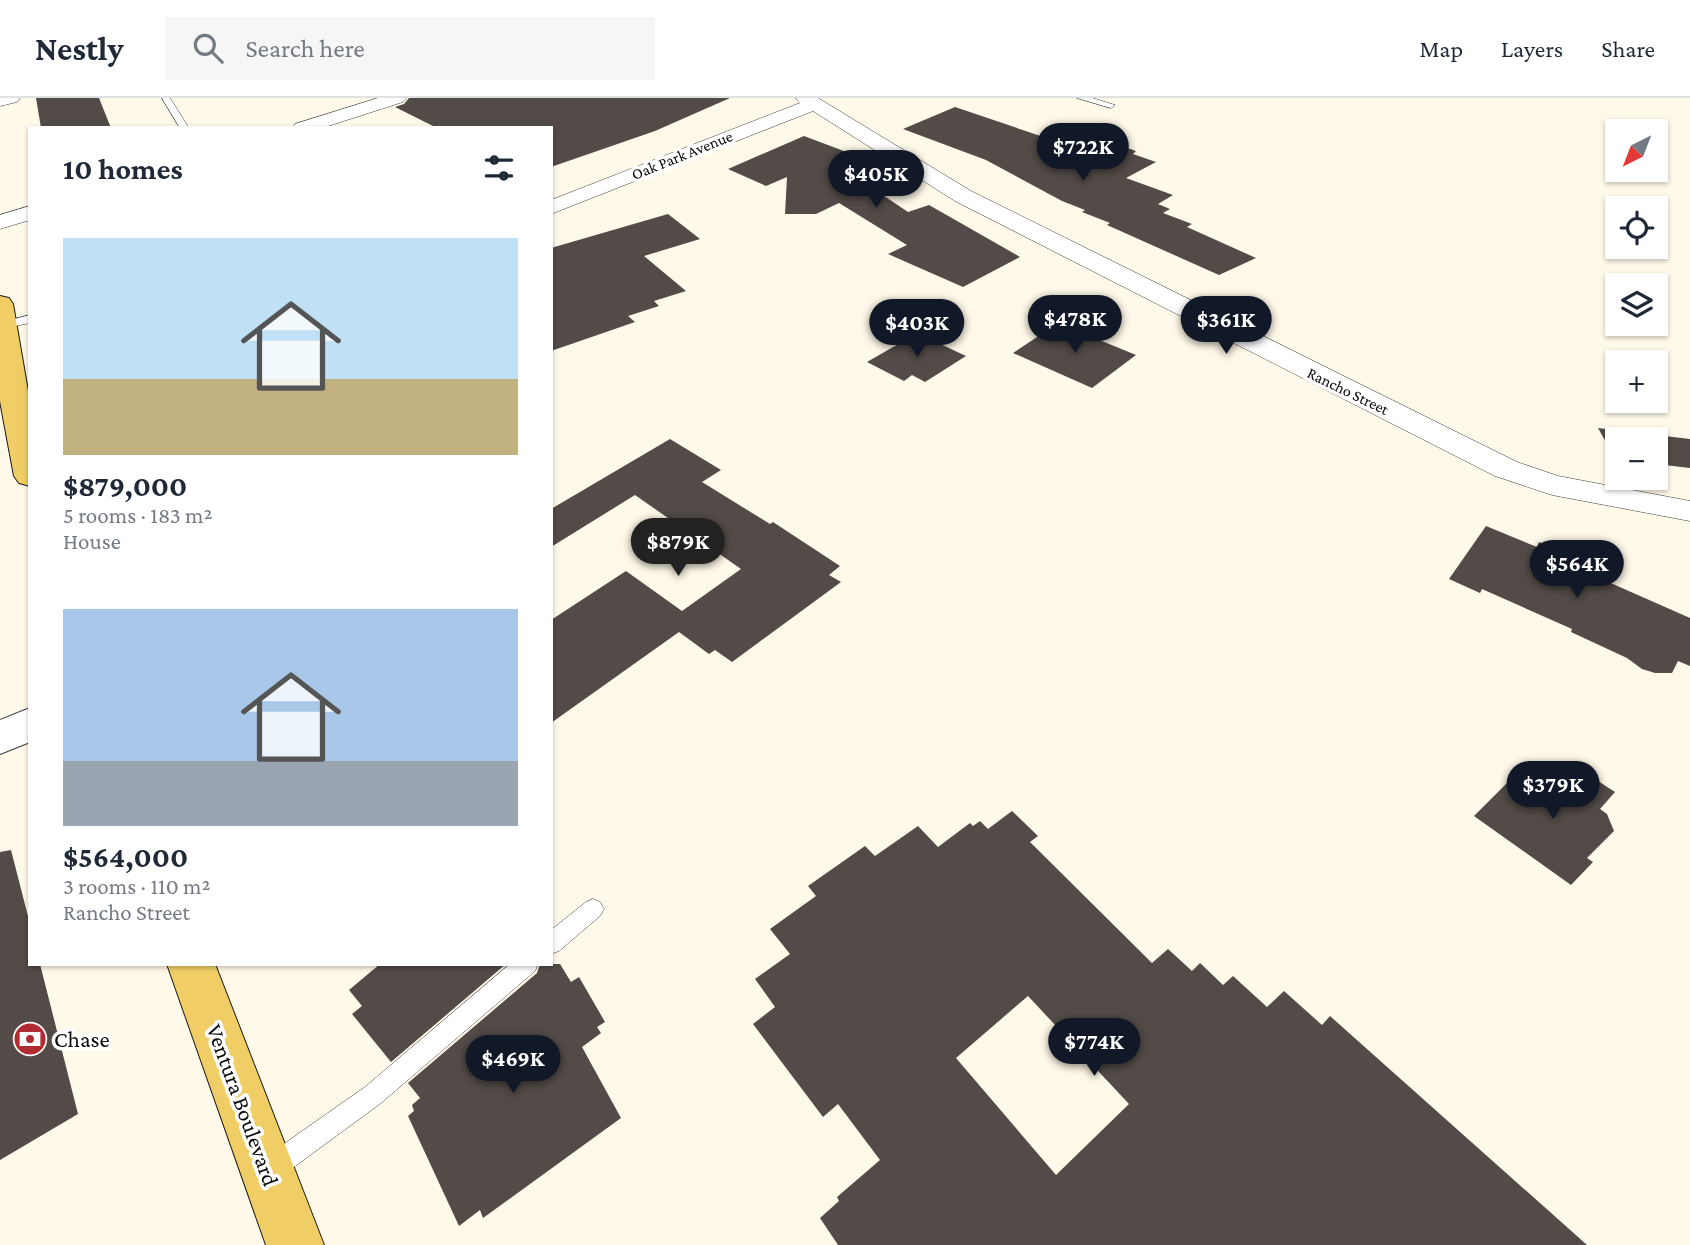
<!DOCTYPE html>
<meta charset="utf-8">
<style>
body{margin:0;font-family:"Crimson Pro",serif;background:#f6f6f7;color:#1f2937;height:100vh;display:flex;flex-direction:column;font-size:26px;white-space:nowrap}
*{box-sizing:border-box;margin:0}
p{font-size:23px;color:#747a83}
.icon{flex:none;width:38px;height:38px;fill:none;stroke:currentColor;stroke-width:2;stroke-linecap:round;stroke-linejoin:round}
.map{position:relative;flex:1;overflow:hidden}
.drawer{position:absolute;left:28px;top:28px;width:525px;height:840px;display:flex;flex-direction:column;background:#fff;border-radius:0px;box-shadow:0 2px 5px #0004}
.drawer>*{flex:none}
.needle{width:46px;rotate:222deg}
.fabs{position:absolute;left:1605px;top:21px;display:grid;gap:14px}
.fabs a{display:grid;place-items:center;width:63px;height:63px;border-radius:0px;background:#fff;box-shadow:0 2px 5px #0004;font-size:35px}
.price{position:absolute;translate:-50% -60px;padding:0 16px;border-radius:24px;background:#111827;color:#fff;font-size:23px;line-height:46px;filter:drop-shadow(0 2px 4px #0008)}
.price::after{content:'';position:absolute;left:50%;top:42px;width:21px;height:16px;margin-left:-10px;background:inherit;clip-path:polygon(0 0,100% 0,50% 100%)}
.price.current{background:#222;color:#fff}
ul{padding:0;list-style:none}
li{display:grid;align-content:center;gap:14px;height:371px;padding:0 35px}
li span{display:grid;place-items:center;height:217px;border-radius:0px;color:#555}
li>.icon{margin-inline-start:auto}
span .icon{width:126px;height:126px;fill:#fffc;stroke-width:1}
li b{font-size:30px}
h2{display:flex;justify-content:space-between;align-items:center;height:84px;padding:0 35px;font-size:30px}
header{display:flex;align-items:center;gap:42px;box-sizing:border-box;height:98px;padding:0 35px;background:#fff;border-bottom:2px solid #e0e1e3}
header strong{font-size:33px}
nav{display:flex;gap:38px;margin-inline-start:auto;font-size:24px}
.search{width:490px;height:63px;background:#f6f6f7;display:flex;align-items:center;gap:18px;box-sizing:border-box;padding:0 24px;border-radius:0px;color:#747a83;font-size:26px}
.map>svg:first-child{display:block}
.building{fill:#524b47;fill-rule:evenodd}
.lines{fill:none;stroke-linecap:round;stroke-linejoin:round}
.service-casing{stroke:#3d3d3d;stroke-width:1}
.minor-casing{stroke:#3d3d3d;stroke-width:1}
.tertiary-casing{stroke:#3d3d3d;stroke-width:2}
.primary-casing{stroke:#1b1b1b;stroke-width:2}
.service{fill:#fff;fill-rule:evenodd}
.minor{fill:#fff;fill-rule:evenodd}
.tertiary{fill:#fff;fill-rule:evenodd}
.primary{fill:#f1cd65;fill-rule:evenodd}
.labels{text-anchor:middle;dominant-baseline:central;stroke-width:7;stroke-linejoin:round;paint-order:stroke}
.far-street-label{font-size:16px;fill:#0a0a0a;stroke:#fff}
.near-poi-label{font-size:23px;fill:#0a0a0a;stroke:#fff;text-anchor:start}
.near-street-label{font-size:23px;fill:#0a0a0a;stroke:#fff}
</style>
<header>
<strong>Nestly</strong>
<div class="search"><svg class="icon" aria-label="search" viewBox="0 0 24 24"><circle cx="10" cy="10" r="6"/><path d="M15 15l6 6"/></svg>Search here</div>
<nav><a>Map</a><a>Layers</a><a>Share</a></nav>
</header>
<div class="map">
<svg width="1690" height="1147" viewBox="0 0 1690 1147">
<rect width="100%" height="100%" fill="#fef9e8"/>
<path class="building" d="M36,0H99L111,30H41Z
M409,0H730L655,33L551,69V30H437L395,9L404,6Z
M955,9L1088,54L1098,40L1136,53L1133,56L1156,64L1126,80L1173,97L1158,106L1170,111L1163,115L1192,126L1187,129L1256,160L1219,177L1107,127L1110,125L1082,114L1085,112L1062,103L986,62L903,31Z
M804,38L865,61L844,71L908,114L929,107L1020,159L963,189L888,156L907,147L839,105L816,116H785L787,79L766,88L728,71Z
M668,116L700,141L644,158L686,193L654,203L659,208L628,218L635,224L551,253V150Z
M1058,225L1136,257L1092,290L1013,255Z
M914,237L931,245L934,243L966,258L925,284L912,277L904,283L867,264Z
M1598,330L1690,341V370L1656,366V341H1617L1616,362Z
M670,341L721,372L702,384L770,426L773,424L840,468L829,477L841,484L732,564L715,552L709,556L679,534L551,625V522L626,473L682,513L741,471L635,397L551,449V411Z
M1486,428L1537,449L1539,444L1593,467L1588,475L1690,520V568L1678,563L1672,575H1655L1642,571L1627,560L1571,534L1572,531L1482,491L1480,495L1449,481Z
M1578,670L1615,694L1600,711L1607,716L1614,733L1587,760L1593,764L1571,787L1474,718L1512,680L1525,689L1537,677L1558,691Z
M1012,713L1038,738L1030,744L1152,865L1168,851L1192,873L1200,865L1223,887L1233,878L1267,909L1284,893L1322,927L1330,918L1587,1147H838L820,1120L839,1103L837,1099L880,1062L838,1006L823,1019L753,926L775,909L755,881L790,856L770,831L816,798L808,788L865,748L875,758L918,728L938,749L970,725L973,728L980,723L988,731ZM1028,898L1129,1006L1056,1077L956,960Z
M11,752L30,826V866H40L78,1016L0,1062V754Z
M380,866H506L391,964L352,916L362,908L349,892Z
M540,866H560L571,884L579,879L605,924L597,929L601,935L582,949L621,1020L483,1120L480,1112L459,1128L408,1018L414,1013L412,1007L420,1000L408,985L537,875Z"/>
<g class="lines">
<defs>
<path id="service" d="M162,0H170L189,30H180Z
M1077,0H1092L1115,7L1111,10Z
M30,217V225L0,231V225Z
M593,801L600,804L604,811L600,818L559,853L551,856V832L586,804Z
M510,866H538L535,873L381,1005L279,1080L270,1084L261,1080L257,1071L261,1062L365,989Z"/>
<path id="minor" d="M0,0H20L17,4L0,8Z
M378,0H406L403,4L322,30H293L295,26Z
M796,0H818L971,93L1517,364L1558,378L1690,403V423L1552,397L1495,378L955,103L813,13L551,116V102L800,5Z
M30,108V122L0,131V117Z"/>
<path id="tertiary" d="M30,610V644L0,656V622Z"/>
<path id="primary" d="M0,198L9,200L13,206L30,305V388L19,385L14,378L0,303Z
M167,866H215L324,1147H266Z"/>
</defs>
<use href="#service" class="service-casing"/>
<use href="#minor" class="minor-casing"/>
<use href="#tertiary" class="tertiary-casing"/>
<use href="#primary" class="primary-casing"/>
<use href="#service" class="service"/>
<use href="#minor" class="minor"/>
<use href="#tertiary" class="tertiary"/>
<use href="#primary" class="primary"/>
</g>
<defs>
<symbol id="bank-disc" viewBox="-11 -11 22 22"><circle r="9.5" fill="#b12b33" stroke="#fff"/><path d="M-6-4H6V4H-6ZM0-2.3a2.3 2.3 0 1 0 0 4.6a2.3 2.3 0 1 0 0-4.6Z" fill="#fff"/></symbol>
</defs>
<g fill-rule="evenodd">
<use href="#bank-disc" x="11" y="922" width="38" height="38"/>
</g>
<g class="labels">
<g class="far-street-label">
<text transform="translate(682 57) rotate(-22)">Oak Park Avenue</text>
<text transform="translate(1348 293) rotate(26)">Rancho Street</text>
</g>
<g class="near-poi-label">
<text x="54" y="941">Chase</text>
</g>
<g class="near-street-label">
<text transform="translate(243 1007) rotate(70)">Ventura Boulevard</text>
</g>
</g>
</svg>
<div class="fabs">
<a><svg class="needle" viewBox="-14 -14 28 28"><path d="M0-13l5 13h-10z" fill="#e53935"/><path d="M0 13l5-13h-10z" fill="#747a83"/></svg></a>
<a><svg class="icon" aria-label="locate" viewBox="0 0 24 24"><circle cx="12" cy="12" r="6"/><path d="M12 2v4M12 18v4M2 12h4M18 12h4"/></svg></a>
<a><svg class="icon" aria-label="layers" viewBox="0 0 24 24"><path d="M12 4l9 5-9 5-9-5zM3 14l9 5 9-5"/></svg></a>
<a>+</a>
<a>−</a>
</div>
<b class="price" style="left:1083px;top:85px">$722K</b>
<b class="price" style="left:876px;top:112px">$405K</b>
<b class="price" style="left:1075px;top:257px">$478K</b>
<b class="price" style="left:1226px;top:258px">$361K</b>
<b class="price" style="left:917px;top:261px">$403K</b>
<b class="price current" style="left:678px;top:480px">$879K</b>
<b class="price" style="left:1577px;top:502px">$564K</b>
<b class="price" style="left:1553px;top:723px">$379K</b>
<b class="price" style="left:1094px;top:980px">$774K</b>
<b class="price" style="left:513px;top:997px">$469K</b>
<section class="drawer">
<h2>10 homes<svg class="icon" aria-label="filters" viewBox="0 0 24 24"><path d="M4 7h16M4 17h16"/><circle cx="9" cy="7" r="2"/><circle cx="15" cy="17" r="2"/></svg></h2>
<ul>
<li><span style="background:linear-gradient(#bfe0f5 65%,#c2b280 0)"><svg class="icon" aria-label="home" viewBox="0 0 24 24"><path d="M3 11l9-7 9 7M6 9v11h12V9"/></svg></span><div><b>$879,000</b><p>5 rooms · 183 m²</p><p>House</p></div></li>
<li><span style="background:linear-gradient(#a9c7e8 70%,#9aa5b1 0)"><svg class="icon" aria-label="home" viewBox="0 0 24 24"><path d="M3 11l9-7 9 7M6 9v11h12V9"/></svg></span><div><b>$564,000</b><p>3 rooms · 110 m²</p><p>Rancho Street</p></div></li>
</ul>
</section>
</div>
